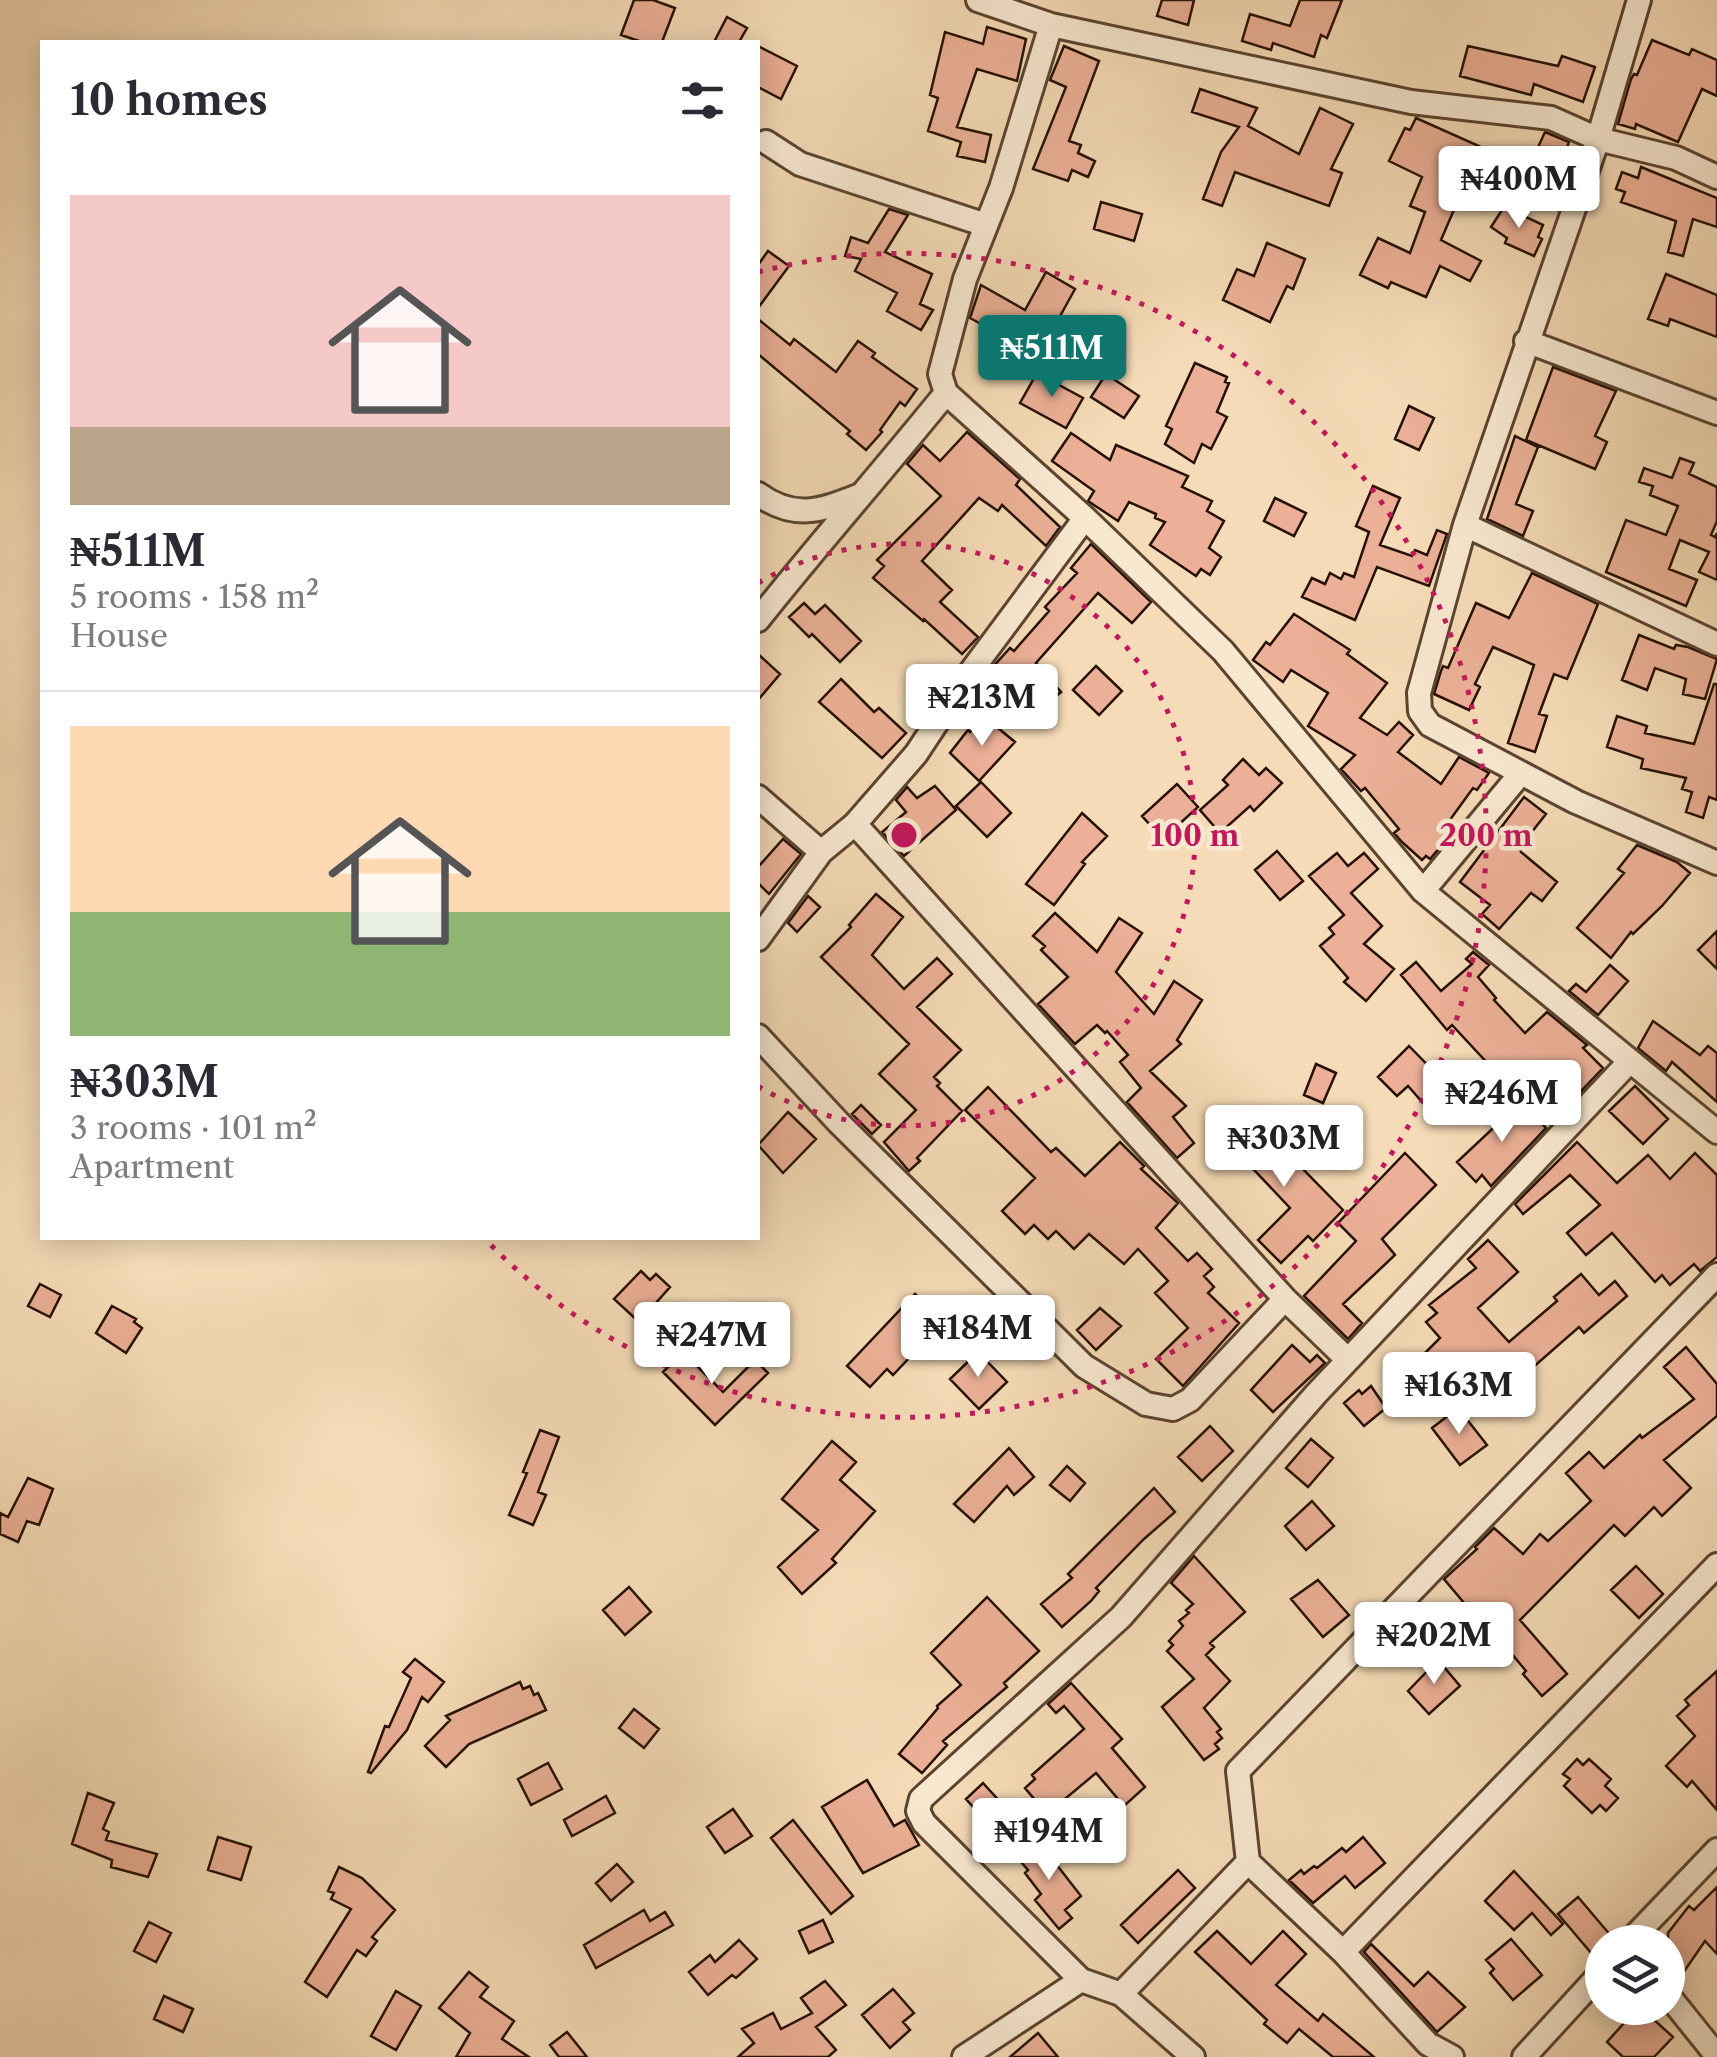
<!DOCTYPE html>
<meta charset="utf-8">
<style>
body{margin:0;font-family:"Libre Caslon Text",serif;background:#f7f7f7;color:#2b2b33;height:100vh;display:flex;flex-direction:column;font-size:38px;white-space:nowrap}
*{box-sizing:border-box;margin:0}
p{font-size:32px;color:#7c7c81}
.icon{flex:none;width:55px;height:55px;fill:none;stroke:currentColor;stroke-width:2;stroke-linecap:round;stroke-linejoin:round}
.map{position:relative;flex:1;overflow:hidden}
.sheet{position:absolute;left:40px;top:40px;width:720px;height:1200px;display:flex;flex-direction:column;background:#fff;border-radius:0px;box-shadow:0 5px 25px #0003}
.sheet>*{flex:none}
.controls{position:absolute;left:1585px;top:1925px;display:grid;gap:20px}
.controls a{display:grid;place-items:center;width:100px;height:100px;border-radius:50%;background:#fff;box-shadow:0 5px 25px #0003;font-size:50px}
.price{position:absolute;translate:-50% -85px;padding:0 22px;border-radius:10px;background:#fff;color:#222;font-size:32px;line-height:65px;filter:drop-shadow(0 2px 5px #0008)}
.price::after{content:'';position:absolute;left:50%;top:60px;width:30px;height:22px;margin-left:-15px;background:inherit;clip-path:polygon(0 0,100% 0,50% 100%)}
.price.active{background:#0f766e;color:#fff}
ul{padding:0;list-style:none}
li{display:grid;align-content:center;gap:20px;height:530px;padding:0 30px}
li+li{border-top:2px solid #e1e1e2}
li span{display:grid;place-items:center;height:310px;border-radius:0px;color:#555}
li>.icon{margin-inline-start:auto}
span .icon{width:180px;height:180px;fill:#fffc;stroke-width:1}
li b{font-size:42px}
h2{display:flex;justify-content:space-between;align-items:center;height:120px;padding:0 30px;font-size:42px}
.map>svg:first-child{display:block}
.building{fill:#ebb097;stroke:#261002;stroke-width:2.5}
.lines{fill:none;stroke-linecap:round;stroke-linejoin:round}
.street-casing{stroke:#5a432f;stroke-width:28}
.street{stroke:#f8e8d0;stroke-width:22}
.ring{fill:none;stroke:#c2185b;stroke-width:5;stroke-dasharray:5 10}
.centre{fill:#c2185b;stroke:#f8e8d0;stroke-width:5}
.ring-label{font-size:30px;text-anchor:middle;font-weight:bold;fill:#c2185b;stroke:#f8e8d0;stroke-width:9;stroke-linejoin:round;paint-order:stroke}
</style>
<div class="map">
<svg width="1717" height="2057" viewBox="0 0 1717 2057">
<rect width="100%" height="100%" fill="#f5dbb7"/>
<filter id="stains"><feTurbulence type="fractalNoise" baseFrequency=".002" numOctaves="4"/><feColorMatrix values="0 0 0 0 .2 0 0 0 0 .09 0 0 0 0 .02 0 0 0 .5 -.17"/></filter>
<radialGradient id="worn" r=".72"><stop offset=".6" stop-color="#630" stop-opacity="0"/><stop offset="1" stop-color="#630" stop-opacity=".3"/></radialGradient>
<path class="building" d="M634,0H653L675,8L662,42H642L621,35Z
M1162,0H1194L1188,25L1157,16Z
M1300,0H1342L1327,38L1321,35L1314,57L1273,43L1271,50L1242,41L1250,14L1290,26Z
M727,17L747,28L739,42H714Z
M987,27L1026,39L1017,81L977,69L957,127L991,135L985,162L957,156L961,142L928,131L938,98L930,95L945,32L983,44Z
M1652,40L1689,55L1692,49L1717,60V96L1702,89L1678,142L1636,124L1635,129L1618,124L1631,79L1634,74L1637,75Z
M758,46L797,66L781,99L758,87Z
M1064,46L1099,61L1069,141L1081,145L1078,153L1095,161L1088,177L1072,170L1068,181L1033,169L1066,87L1050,80Z
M1468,46L1558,66L1562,56L1595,67L1583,102L1534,84L1531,95L1460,76Z
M1200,89L1257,108L1248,126L1299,154L1320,108L1353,124L1331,169L1342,173L1329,206L1235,172L1222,206L1203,199L1221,152L1239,127L1192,112Z
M1416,118L1526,167L1507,205L1465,184L1441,240L1481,261L1470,281L1440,266L1426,297L1391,282L1388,288L1360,275L1378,238L1410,253L1425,212L1410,206L1422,177L1389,161L1405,128L1410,130Z
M1545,132L1569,142L1556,179L1529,167Z
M1641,167L1717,198V227L1693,219L1683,256L1668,252L1676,221L1621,202L1625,192L1616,189L1622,172L1638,178Z
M1101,202L1142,214L1134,241L1094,229Z
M1504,207L1543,225L1538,237L1542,239L1534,256L1505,243L1507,238L1491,227Z
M889,209L908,215L885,252L932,274L920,304L933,310L921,330L887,311L897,293L855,271L861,259L845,256L851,237L868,243Z
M1267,243L1305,259L1293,289L1287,286L1270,322L1223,300L1237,269L1254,276Z
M768,251L789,266L758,308V265Z
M1046,272L1075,289L1033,365L1007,349L1012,341L970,318L981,285L1025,310Z
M1666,274L1717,295V337L1670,319L1668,326L1648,319Z
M758,319L790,345L794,339L836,372L858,341L875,353L872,357L917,389L905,406L900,402L880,430L882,432L866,450L847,434L850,431L758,354Z
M1195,363L1227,377L1225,382L1229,383L1217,412L1227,417L1211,449L1202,444L1194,463L1165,444L1172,429L1166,426Z
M1553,367L1616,391L1595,436L1607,442L1595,469L1526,440Z
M1037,373L1083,398L1066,428L1020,403Z
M1106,374L1139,396L1124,418L1091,397Z
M1409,406L1434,418L1419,450L1395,439Z
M967,432L1020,479L1016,485L1060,527L1046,546L1002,505L998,511L979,498L922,561L952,590L940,602L978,637L962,654L924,619L923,621L873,578L884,566L877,560L941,496L907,464L923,445L940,461Z
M1071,433L1110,460L1116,445L1188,476L1182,487L1212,501L1207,511L1224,521L1209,548L1221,557L1210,575L1201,569L1196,576L1150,545L1165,522L1155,518L1156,514L1129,502L1118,521L1088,501L1094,491L1052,461Z
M1515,436L1538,447L1516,504L1533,511L1523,536L1487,519Z
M1680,458L1694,463L1689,474L1717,487V521L1711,535L1715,537L1717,533V580L1699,572L1709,552L1680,540L1669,569L1697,580L1686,606L1606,572L1626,520L1666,535L1678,506L1650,495L1653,486L1639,482L1644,468L1672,478Z
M1373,486L1400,498L1380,545L1412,556L1415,550L1427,555L1437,530L1447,534L1429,586L1377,567L1355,620L1302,597L1312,578L1325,584L1330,573L1341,579L1344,573L1354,577L1369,532L1356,526Z
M1275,498L1306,513L1294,536L1264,521Z
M1091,544L1151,602L1132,623L1098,593L1036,663L1061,692L1040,709L1016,681L1012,686L992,668L1010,648L1014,651L1049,611L1045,607L1077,573L1071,568Z
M1532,573L1598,604L1567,679L1554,674L1539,714L1547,716L1535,752L1508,743L1534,665L1493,647L1475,684L1480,687L1469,710L1434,694L1441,671L1443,666L1448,668L1476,603L1509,618Z
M804,603L815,614L825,605L861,641L840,662L812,634L809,637L789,617Z
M1294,614L1350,650L1347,654L1387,683L1360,718L1387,735L1399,722L1413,735L1398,752L1441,784L1459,757L1489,773L1477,790L1473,788L1447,824L1455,830L1430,859L1426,856L1422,860L1402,842L1394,833L1399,829L1365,788L1361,791L1341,769L1355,755L1308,726L1328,693L1291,670L1283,682L1253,660L1266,642L1270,645Z
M1639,635L1674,649L1676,645L1688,647L1717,659L1705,699L1683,694L1686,679L1655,668L1647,690L1622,680Z
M758,654L780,674L758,700Z
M1096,666L1122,691L1099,715L1073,690Z
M841,679L874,712L879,708L906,733L882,758L819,702Z
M1714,684H1717V800L1709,797L1703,818L1686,812L1692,792L1682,789L1686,778L1641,768L1643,759L1607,747L1617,716L1647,726L1645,733L1694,744Z
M987,719L1015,742L979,781L950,753L968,730L970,732L978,723L982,726Z
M1243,759L1259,775L1266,768L1282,783L1254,811L1250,806L1220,833L1200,810L1228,785L1223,780Z
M981,782L1011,813L987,837L956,806Z
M1177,784L1198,807L1163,839L1142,816Z
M935,786L956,810L904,856L882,832L906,812L896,800L907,787L917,798Z
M1524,797L1546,814L1520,847L1521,852L1557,882L1542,901L1531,893L1499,929L1482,914L1490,905L1460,882Z
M1082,813L1107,836L1082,862L1085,864L1054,905L1026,884Z
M783,839L801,854L769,894L758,883V867Z
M1637,845L1677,862L1690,873L1662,906L1633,934L1631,932L1611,958L1577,928L1624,873L1618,869Z
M1277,851L1303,881L1280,900L1255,870Z
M1337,853L1348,866L1364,853L1378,869L1351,893L1382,926L1364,944L1394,969L1366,1001L1344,982L1348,978L1320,946L1334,934L1329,928L1344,915L1309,876Z
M876,894L903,917L872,955L904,989L937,958L952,974L917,1007L961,1050L934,1077L940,1083L937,1086L962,1111L917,1158L920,1161L909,1171L884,1142L916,1110L879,1074L909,1044L821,957L851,927L849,925Z
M808,896L820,907L797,932L788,923Z
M1055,913L1097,952L1119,918L1142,933L1116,972L1154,1014L1174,981L1202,1000L1177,1040L1181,1044L1150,1071L1186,1106L1173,1117L1194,1143L1177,1158L1127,1102L1141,1088L1120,1062L1128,1055L1107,1031L1105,1033L1097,1025L1075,1044L1038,1004L1068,977L1041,950L1045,946L1033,936Z
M1717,931V969L1698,950Z
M1473,952L1489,965L1478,977L1496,998L1494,1000L1525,1033L1547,1012L1587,1045L1583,1048L1603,1068L1581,1091L1556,1065L1519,1097L1452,1025L1447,1030L1401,975L1416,962L1441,991L1472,964L1466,959Z
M1610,965L1628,981L1598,1015L1569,991L1576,984L1586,992Z
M1653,1021L1700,1055L1708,1046L1717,1053V1102L1672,1062L1666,1071L1638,1048Z
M1409,1046L1453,1091L1431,1112L1408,1086L1397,1096L1378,1077Z
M1316,1064L1336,1073L1323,1103L1304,1095Z
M1635,1086L1668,1119L1643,1144L1609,1111Z
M988,1087L1051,1152L1056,1148L1085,1176L1120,1142L1144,1166L1141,1169L1178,1203L1156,1228L1188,1261L1197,1253L1212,1269L1204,1276L1214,1287L1208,1293L1239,1323L1183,1386L1156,1359L1188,1328L1155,1293L1168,1281L1138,1249L1124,1264L1089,1234L1074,1249L1056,1231L1048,1239L1034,1225L1025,1234L1002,1211L1035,1178L965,1110Z
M1521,1102L1546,1128L1491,1186L1482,1175L1476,1182L1457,1162Z
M861,1105L881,1125L872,1134L852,1114Z
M788,1112L816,1139L783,1173L758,1145Z
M1249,1114L1343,1210L1313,1241L1308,1236L1281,1263L1258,1240L1290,1208L1224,1138Z
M1577,1142L1617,1183L1648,1155L1670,1179L1695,1153L1717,1175V1257L1700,1271L1694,1264L1670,1285L1662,1275L1655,1282L1612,1233L1586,1255L1567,1233L1600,1205L1570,1175L1523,1214L1515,1204Z
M1405,1153L1436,1185L1382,1239L1395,1255L1343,1304L1362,1323L1348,1339L1304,1296L1356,1241L1338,1223Z
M1488,1240L1518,1272L1478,1308L1509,1342L1557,1301L1554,1297L1581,1274L1599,1295L1615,1281L1627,1296L1584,1333L1579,1327L1507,1390L1480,1359L1453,1387L1422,1356L1440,1338L1426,1322L1437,1313L1429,1305L1476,1268L1468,1259Z
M641,1271L650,1280L656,1274L670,1287L639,1322L614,1299Z
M40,1284L61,1295L50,1317L28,1306Z
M915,1294L944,1321L893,1375L887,1369L870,1387L847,1366Z
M112,1306L136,1319L134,1322L142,1328L126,1353L96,1333Z
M1100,1308L1121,1326L1096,1350L1077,1330Z
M1292,1345L1310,1362L1317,1355L1325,1363L1273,1412L1251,1390Z
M1686,1347L1717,1384V1416L1664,1460L1691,1488L1662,1516L1654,1507L1625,1536L1614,1525L1520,1620L1567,1674L1542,1696L1523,1674L1526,1671L1501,1641L1491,1651L1472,1631L1481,1623L1444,1579L1477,1549L1475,1547L1494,1528L1523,1554L1540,1534L1548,1541L1591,1501L1566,1473L1589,1452L1604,1468L1640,1435L1642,1438L1694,1399L1664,1367Z
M683,1352L723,1392L755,1360L768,1373L715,1425L663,1372Z
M978,1352L1007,1382L979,1409L950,1379Z
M1371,1386L1386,1408L1364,1426L1344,1403L1359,1390L1362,1394Z
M1458,1408L1487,1445L1460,1465L1432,1428Z
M1210,1426L1233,1451L1202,1481L1178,1457Z
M540,1430L559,1437L538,1492L546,1495L533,1525L509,1515L527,1473L523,1472Z
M1311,1439L1333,1458L1308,1487L1286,1468Z
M832,1441L856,1462L840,1480L875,1511L832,1559L836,1563L802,1594L778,1567L818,1530L782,1499Z
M1009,1448L1034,1477L1014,1495L1007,1486L974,1522L954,1504Z
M1067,1466L1085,1483L1070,1501L1050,1485Z
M28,1478L53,1489L39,1525L27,1521L18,1542L0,1534V1513L8,1517Z
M1154,1488L1175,1512L1144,1539L1096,1588L1099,1591L1091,1601L1062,1627L1041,1604L1072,1578L1068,1574Z
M1312,1501L1334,1526L1306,1550L1285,1526Z
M1194,1556L1245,1612L1210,1643L1214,1647L1206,1655L1230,1681L1204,1708L1221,1729L1217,1732L1222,1738L1215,1744L1219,1749L1204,1760L1162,1707L1194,1679L1167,1651L1173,1645L1169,1641L1183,1626L1179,1621L1189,1613L1186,1610L1193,1604L1171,1583Z
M1636,1566L1663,1594L1639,1618L1611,1590Z
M1318,1580L1349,1615L1323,1637L1291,1599Z
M629,1587L651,1612L625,1635L603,1610Z
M987,1597L1039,1651L1004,1683L1007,1687L943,1741L947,1745L922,1773L899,1754L938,1708L937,1706L961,1685L931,1653Z
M415,1659L444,1682L428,1702L422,1697L407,1730L371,1773L368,1772L385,1726L389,1727L411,1678L403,1672Z
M1438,1660L1460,1686L1429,1714L1408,1691Z
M1717,1671V1810L1692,1781L1687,1787L1666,1766L1695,1736L1677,1716L1689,1705L1685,1700Z
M520,1682L523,1689L530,1686L534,1695L538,1693L546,1710L469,1744L446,1767L425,1746L450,1720L446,1716Z
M1071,1683L1122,1739L1112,1748L1145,1787L1124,1806L1096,1773L1047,1814L1025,1788L1035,1779L1032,1775L1084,1729L1064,1706L1056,1713L1048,1704Z
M634,1709L659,1729L644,1748L619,1728Z
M1577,1759L1583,1765L1589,1759L1611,1779L1605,1786L1618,1798L1606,1811L1600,1805L1592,1813L1564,1786L1570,1779L1563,1774Z
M548,1763L562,1789L531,1805L518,1779Z
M867,1780L894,1826L905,1820L919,1845L863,1873L822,1807Z
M983,1783L1002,1804L985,1820L966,1799Z
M88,1793L114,1803L103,1829L109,1832L106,1840L157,1854L148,1877L111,1867L112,1860L72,1844Z
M606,1796L615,1813L572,1836L564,1820Z
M733,1809L752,1836L725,1853L707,1827Z
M793,1820L853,1896L831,1914L771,1838Z
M218,1837L251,1847L241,1880L208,1870Z
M1035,1837L1081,1896L1065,1910L1072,1918L1059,1929L1035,1900L1041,1894L1025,1873L1028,1870L1021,1862L1026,1858L1019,1849Z
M1363,1837L1385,1863L1355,1888L1345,1876L1313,1903L1289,1880L1301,1870L1304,1874L1314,1866L1317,1868L1342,1848L1346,1852Z
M617,1864L633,1882L611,1901L596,1883Z
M339,1867L362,1878L395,1910L372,1937L377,1941L366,1956L357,1950L327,1997L305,1982L351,1909L331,1899L334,1893L328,1891Z
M1178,1870L1195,1888L1138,1943L1121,1925Z
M1514,1871L1563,1924L1551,1935L1532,1913L1514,1930L1485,1901Z
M1717,1887V1954L1705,1941L1683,1973L1668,1962V1933L1689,1906L1694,1910Z
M1578,1897L1612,1937L1592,1954L1558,1914Z
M644,1910L650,1921L665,1912L673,1925L596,1968L584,1945Z
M823,1920L833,1942L809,1953L799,1931Z
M149,1922L171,1933L156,1962L134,1951Z
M1217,1931L1251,1964L1283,1931L1306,1954L1276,1985L1318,2021L1323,2014L1374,2057H1333L1299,2029L1287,2043L1264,2024L1267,2020L1195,1952Z
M1511,1939L1542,1975L1513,2000L1490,1973L1494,1969L1486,1960Z
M739,1940L757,1959L736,1978L732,1975L708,1995L689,1972L710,1955L715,1962Z
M1371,1944L1414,1986L1428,1972L1465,2007L1437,2032L1364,1952Z
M469,1972L488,1987L480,1997L514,2021L502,2039L529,2057H456L470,2033L439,2008Z
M825,1981L846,2005L816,2027L836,2050L828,2057H738L754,2043L742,2029L773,2013L781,2029L812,2013L801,1998Z
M893,1989L914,2013L903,2022L910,2030L890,2048L862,2015Z
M396,1991L421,2006L396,2050L371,2036Z
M164,1996L193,2009L183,2032L154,2019Z
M1609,2008H1641L1673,2037L1654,2057H1623L1607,2042L1624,2023Z
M567,2032L587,2057H559L550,2045Z
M1038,2033L1058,2057H1010Z"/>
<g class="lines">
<defs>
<path id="street" d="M978,0L1051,25L1411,102L1551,118L1598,139L1676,158L1717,177
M1639,0L1598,139L1465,525L1419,693L1420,711L1430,725L1576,802L1717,863
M1051,25L1001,188L965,279L940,374L946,393L1085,518L1223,651L1423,891L1717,1132
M766,142L800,164L986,225
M1526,341L1717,413
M758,494C794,520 820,511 858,496
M1465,525L1717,644
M758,620C819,543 884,470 946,393
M758,797L821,852
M855,824L1285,1299L1348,1360
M1423,891L1521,773
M758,939L821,852L855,824L916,754L969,674L1085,518
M758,1036L839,1123L1084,1366L1146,1404L1173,1409L1190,1400L1285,1299
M1630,1061L1316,1394L1121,1617L921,1799L918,1811L924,1823L1081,1980L1121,1994L1248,1862L1343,1952L1717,1565
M1248,1862L1238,1771L1717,1275
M1629,1942L1717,1850
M1343,1952L1428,2044L1452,2057
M1121,1994L1193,2057
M1668,1995L1717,2056
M964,2057L1081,1980
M1524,2057L1602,1972"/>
</defs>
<use href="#street" class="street-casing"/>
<use href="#street" class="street"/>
</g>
<g class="ring">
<path d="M758 583A291 291 0 1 1 759 1087"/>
<path d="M758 272A582 582 0 1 1 485 1239"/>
</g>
<circle cx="904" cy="835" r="15" class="centre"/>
<g class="ring-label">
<text x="1195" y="846">100 m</text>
<text x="1486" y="846">200 m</text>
</g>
<rect width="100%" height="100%" filter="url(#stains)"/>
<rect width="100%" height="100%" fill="url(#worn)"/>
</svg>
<div class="controls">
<a><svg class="icon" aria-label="layers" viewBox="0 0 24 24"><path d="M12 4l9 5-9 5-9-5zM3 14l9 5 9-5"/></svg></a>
</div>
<b class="price" style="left:1519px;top:231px">₦400M</b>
<b class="price active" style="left:1052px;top:400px">₦511M</b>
<b class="price" style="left:982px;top:749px">₦213M</b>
<b class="price" style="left:1502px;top:1145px">₦246M</b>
<b class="price" style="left:1284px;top:1190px">₦303M</b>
<b class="price" style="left:978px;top:1380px">₦184M</b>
<b class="price" style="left:712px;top:1387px">₦247M</b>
<b class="price" style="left:1459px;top:1437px">₦163M</b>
<b class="price" style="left:1434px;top:1687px">₦202M</b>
<b class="price" style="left:1049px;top:1883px">₦194M</b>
<section class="sheet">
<h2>10 homes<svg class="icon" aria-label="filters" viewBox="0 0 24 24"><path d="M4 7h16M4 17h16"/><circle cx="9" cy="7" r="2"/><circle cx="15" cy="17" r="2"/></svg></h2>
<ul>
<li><span style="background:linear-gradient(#f6c9c9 75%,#b9a48a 0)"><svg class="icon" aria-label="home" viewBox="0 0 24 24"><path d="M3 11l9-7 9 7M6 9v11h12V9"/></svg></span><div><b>₦511M</b><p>5 rooms · 158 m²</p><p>House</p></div></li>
<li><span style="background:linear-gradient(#ffd9b3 60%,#8fb573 0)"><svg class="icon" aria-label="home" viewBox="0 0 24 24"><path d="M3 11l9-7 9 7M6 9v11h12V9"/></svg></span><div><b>₦303M</b><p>3 rooms · 101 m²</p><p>Apartment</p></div></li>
</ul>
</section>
</div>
